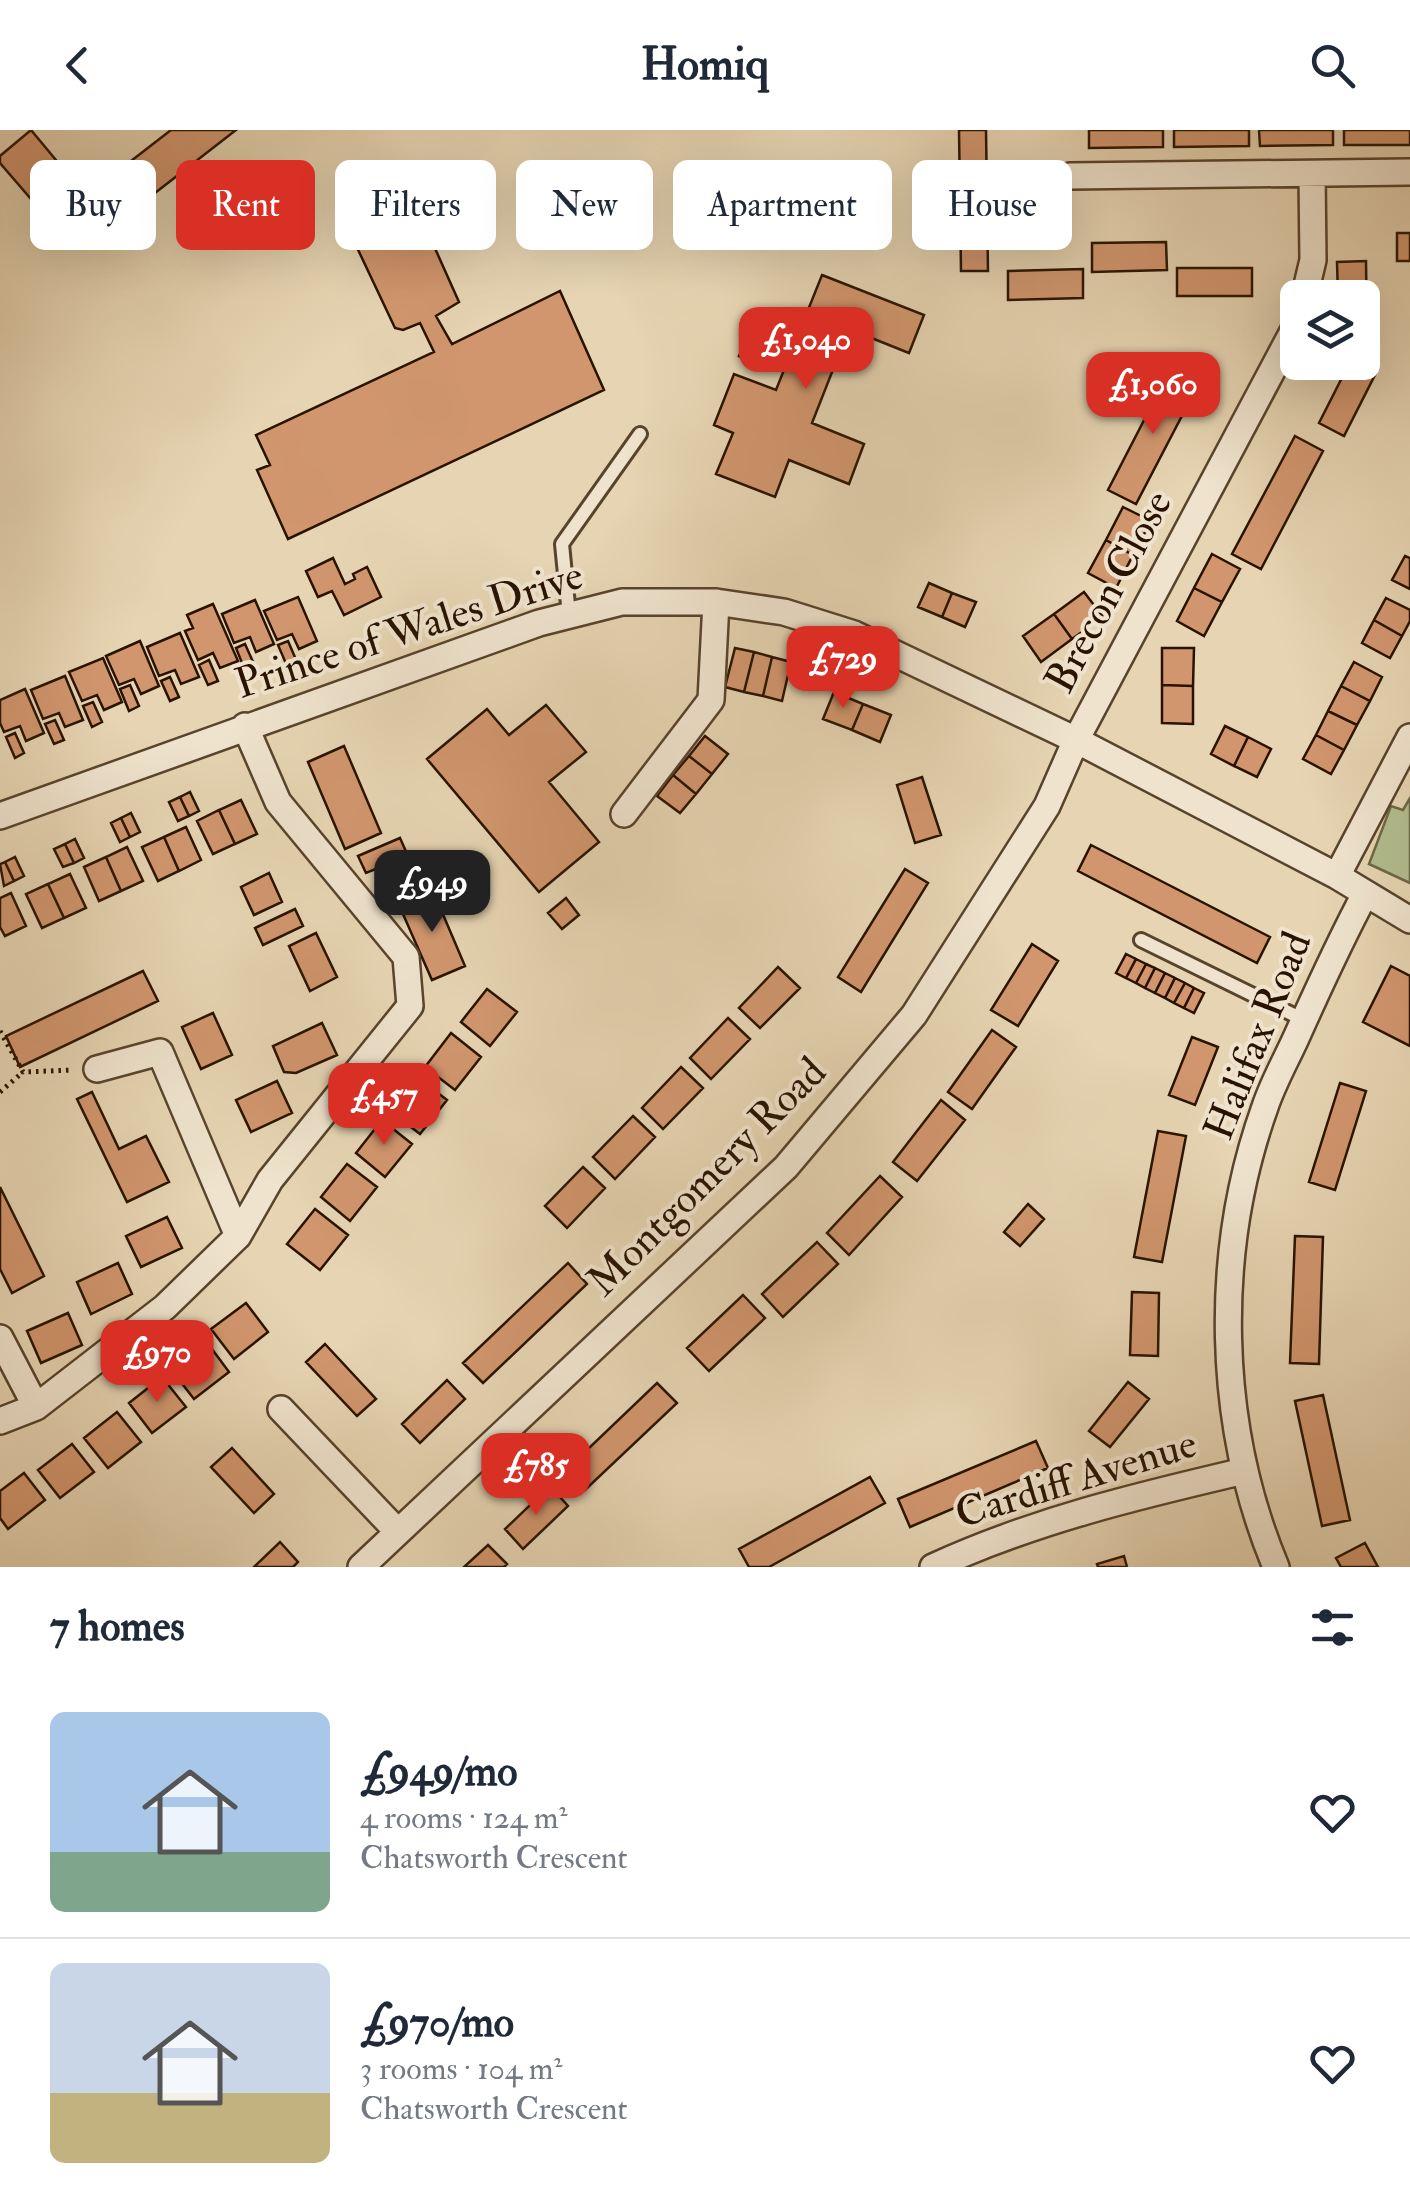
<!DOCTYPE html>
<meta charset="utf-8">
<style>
body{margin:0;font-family:"IM FELL Double Pica",serif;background:#f2f2f3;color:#1f2937;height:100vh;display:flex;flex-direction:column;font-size:38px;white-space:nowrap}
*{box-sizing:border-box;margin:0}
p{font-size:32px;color:#747a83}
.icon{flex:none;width:55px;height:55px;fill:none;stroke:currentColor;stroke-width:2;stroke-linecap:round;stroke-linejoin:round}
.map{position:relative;height:1437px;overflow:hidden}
.panel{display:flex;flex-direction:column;background:#fff;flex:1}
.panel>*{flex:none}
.top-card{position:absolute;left:30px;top:30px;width:1350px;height:90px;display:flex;gap:20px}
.buttons{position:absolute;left:1280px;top:150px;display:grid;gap:20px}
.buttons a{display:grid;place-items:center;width:100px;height:100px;border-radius:15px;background:#fff;box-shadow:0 10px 40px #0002;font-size:50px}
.price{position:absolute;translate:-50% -85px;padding:0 22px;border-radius:20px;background:#d93025;color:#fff;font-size:32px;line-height:65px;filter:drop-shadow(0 2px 5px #0008)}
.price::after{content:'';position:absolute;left:50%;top:60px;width:30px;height:22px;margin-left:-15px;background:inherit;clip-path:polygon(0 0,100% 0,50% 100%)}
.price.selected{background:#222;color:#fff}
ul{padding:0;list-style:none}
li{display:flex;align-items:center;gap:30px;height:250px;padding:0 50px}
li+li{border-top:2px solid #e0e1e3}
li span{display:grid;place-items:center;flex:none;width:280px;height:200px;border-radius:15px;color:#555}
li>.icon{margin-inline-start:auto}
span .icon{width:120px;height:120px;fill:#fffc;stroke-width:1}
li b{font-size:42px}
h2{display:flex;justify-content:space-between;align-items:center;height:120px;padding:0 50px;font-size:42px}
.chip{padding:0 35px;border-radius:15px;background:#fff;box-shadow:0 10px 40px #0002;font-size:35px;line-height:90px}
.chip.selected{background:#d93025;color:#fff}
header{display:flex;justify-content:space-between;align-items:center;height:130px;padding:0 50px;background:#fff;font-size:45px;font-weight:800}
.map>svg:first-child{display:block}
.green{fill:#b1bd8f;stroke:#6d6848;stroke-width:2.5}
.building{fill:#d1966e;stroke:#291300;stroke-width:2.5}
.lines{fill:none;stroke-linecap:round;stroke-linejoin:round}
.service-casing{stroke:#58432c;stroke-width:18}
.minor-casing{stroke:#58432c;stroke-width:30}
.path{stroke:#291300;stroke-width:5;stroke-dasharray:2.5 5;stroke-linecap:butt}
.service{stroke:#efe3cd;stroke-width:12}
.minor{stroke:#efe3cd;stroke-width:25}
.labels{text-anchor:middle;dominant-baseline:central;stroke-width:8;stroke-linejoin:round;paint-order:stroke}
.street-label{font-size:42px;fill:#291300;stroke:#efe3cd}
</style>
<header><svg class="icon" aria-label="back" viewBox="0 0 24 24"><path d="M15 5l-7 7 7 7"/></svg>Homiq<svg class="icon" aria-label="search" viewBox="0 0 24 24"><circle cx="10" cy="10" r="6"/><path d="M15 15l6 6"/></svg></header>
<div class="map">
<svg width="1410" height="1437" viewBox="0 0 1410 1437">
<rect width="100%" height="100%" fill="#e6d4b2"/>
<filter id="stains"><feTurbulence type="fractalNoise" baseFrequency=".002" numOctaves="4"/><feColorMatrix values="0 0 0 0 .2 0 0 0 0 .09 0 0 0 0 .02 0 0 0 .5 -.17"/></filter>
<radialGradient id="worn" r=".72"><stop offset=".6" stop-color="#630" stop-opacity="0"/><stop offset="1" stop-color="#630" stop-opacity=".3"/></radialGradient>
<path class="green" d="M1410,668V753L1369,734L1391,676L1403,680Z"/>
<path class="building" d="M31,0L95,77L62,105L0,33V26Z
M171,0H236L155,63L131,31Z
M959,0H986L988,141H961Z
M1089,0H1163V17L1089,18Z
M1174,0H1249V16L1174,17Z
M1259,0H1333V15L1260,16Z
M1344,0H1410V15H1344Z
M408,58L459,172L436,186L452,214L560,161L604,260L288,409L257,340L270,335L256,305L434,222L420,193L403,200L395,198L344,90Z
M1397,103H1410V131H1397Z
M1166,112L1167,140L1092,142V113Z
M1366,131L1367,206H1362V168H1338L1337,132Z
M1177,138H1252V166H1177Z
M1083,139V168L1008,170V141Z
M822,145L924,185L909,223L849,199L812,293L864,314L849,354L789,330L775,367L716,344L733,303L714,295L734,244L776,260Z
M750,200L778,212L766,238L739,226Z
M1350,232H1362L1378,239L1344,306L1319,293Z
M1170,240L1198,255L1136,374L1108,360Z
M1295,306L1323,321L1261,439L1232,424Z
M1123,377L1151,391L1133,425L1106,410Z
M1106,410L1133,425L1116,458L1088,443Z
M1212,424L1240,439L1222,472L1194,458Z
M1405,426L1410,428V459L1392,450Z
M333,428L345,454L355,449L353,444L367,437L381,467L344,485L332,461L318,467L306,441Z
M929,453L952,463L942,487L918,477Z
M1194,458L1222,472L1204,506L1177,491Z
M1084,462L1103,487L1072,509L1054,484Z
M952,463L976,472L965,497L942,487Z
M298,467L317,511L299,519L292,504L277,510L264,481Z
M1386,468L1410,480V491L1402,506L1374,490Z
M255,470L274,514L256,522L250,507L234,513L222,484Z
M213,474L238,531L220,538L213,523L198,530L185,501L193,498L187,485Z
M1054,484L1072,509L1041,532L1023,506Z
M1374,490L1402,506L1390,528L1362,513Z
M180,503L199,547L181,554L175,540L159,546L147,517Z
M140,511L159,556L141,564L134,549L119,555L106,526Z
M288,511L297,532L287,536L278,515Z
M245,514L254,534L244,538L236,518Z
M735,518L754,522L744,562L725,557Z
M1162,518H1194L1193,556L1162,555Z
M754,522L772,527L763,566L744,562Z
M772,527L791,532L782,571L763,566Z
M103,528L122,572L104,580L97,565L82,571L69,542Z
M209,530L218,551L208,555L199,535Z
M1354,532L1382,547L1370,571L1341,556Z
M65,546L83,590L65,597L59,583L43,589L31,560Z
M170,547L179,567L170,571L161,551Z
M130,555L139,576L129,581L120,559Z
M1162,555L1193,556V594L1162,593Z
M1341,556L1370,571L1357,595L1328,581Z
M25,559L44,603L26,611L20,596L4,602L0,593V570Z
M834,562L863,574L852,600L823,589Z
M93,572L102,592L92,597L83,576Z
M863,574L891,585L880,612L852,600Z
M546,575L586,622L549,652L599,712L539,762L427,629L487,579L509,605Z
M1328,581L1357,595L1344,620L1316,605Z
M55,590L64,610L54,614L45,594Z
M1225,596L1248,607L1234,636L1211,624Z
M15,603L24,623L15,628L6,607Z
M1316,605L1344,620L1331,644L1303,629Z
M705,606L728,624L712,644L689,626Z
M1248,607L1271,619L1257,647L1234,636Z
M344,616L381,703L345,719L308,632Z
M689,626L712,644L696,664L673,645Z
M673,645L696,664L680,683L657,666Z
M922,647L941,705L915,713L897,655Z
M190,662L199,681L189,686L180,667Z
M180,667L189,686L178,691L169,672Z
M241,670L257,704L235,714L219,680Z
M219,680L235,714L213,724L197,691Z
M131,683L140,702L130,707L121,688Z
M121,688L130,707L120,712L111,693Z
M186,697L201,730L179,741L164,707Z
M164,707L179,741L158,751L142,717Z
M400,708L408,726L366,743L358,726Z
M75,709L84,728L74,733L65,714Z
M65,714L74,733L63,737L54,719Z
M1091,715L1270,807L1257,833L1078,741Z
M127,717L143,751L121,761L106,727Z
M15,727L24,746L14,751L5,732Z
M106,727L121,761L99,771L84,737Z
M5,732L14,751L4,756L0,734Z
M416,735L423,753L385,769L377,752Z
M905,739L928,753L861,862L838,847Z
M269,743L282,772L254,785L241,757Z
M70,744L86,778L64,788L48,754Z
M48,754L64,788L42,798L26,764Z
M433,761L465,836L432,850L399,775Z
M11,763L26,796L5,806L0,797V768Z
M566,768L579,785L562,799L548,783Z
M295,779L303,796L263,815L255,798Z
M316,803L337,847L310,861L289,816Z
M1032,814L1058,831L1018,896L991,880Z
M1126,824L1136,829L1126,848L1116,843Z
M1136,829L1146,834L1136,853L1126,848Z
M1146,834L1155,838L1145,858L1136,853Z
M1391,836L1410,846V916L1363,892Z
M778,837L800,858L760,898L739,878Z
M1155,838L1165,843L1155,863L1145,858Z
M143,841L158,871L20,937L6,906Z
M1165,843L1175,848L1165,868L1155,863Z
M1175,848L1185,853L1174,873L1165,868Z
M1185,853L1194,858L1184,878L1174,873Z
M1194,858L1204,863L1194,883L1184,878Z
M487,859L517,882L490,916L461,892Z
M213,883L232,925L201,939L182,897Z
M728,888L750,909L711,949L690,928Z
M322,893L337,925L296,943L284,942L273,916Z
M992,900L1016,917L972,979L948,962Z
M451,903L481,927L455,960L425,937Z
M1192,907L1218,917L1195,975L1169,965Z
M681,937L703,958L663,999L642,978Z
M417,947L447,970L420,1004L390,981Z
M277,951L292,983L251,1002L236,970Z
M1340,953L1366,961L1335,1060L1309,1052Z
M92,962L119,1019L146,1006L169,1052L127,1072L77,969Z
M941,970L965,990L917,1051L893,1032Z
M633,986L655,1007L615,1049L593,1027Z
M382,990L412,1014L385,1047L356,1023Z
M1158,1001L1186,1006L1162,1132L1134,1127Z
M347,1034L377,1057L350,1091L321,1067Z
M583,1037L605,1058L567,1098L545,1076Z
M880,1046L902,1067L849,1125L827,1103Z
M0,1057L44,1146L12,1163L0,1139Z
M1028,1074L1044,1089L1020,1116L1004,1102Z
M315,1079L348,1105L320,1140L287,1114Z
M167,1087L182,1118L141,1137L126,1106Z
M1295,1106L1323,1107L1319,1234L1290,1233Z
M817,1112L838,1134L783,1187L762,1164Z
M118,1133L132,1164L91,1184L77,1152Z
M568,1133L587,1154L483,1253L463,1233Z
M1132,1162L1159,1163L1158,1226L1130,1225Z
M743,1165L765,1188L709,1241L687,1218Z
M246,1173L268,1202L234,1229L211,1199Z
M68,1183L82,1215L41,1233L27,1201Z
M325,1214L376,1269L357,1286L306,1232Z
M209,1215L229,1242L194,1269L173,1242Z
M162,1247L186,1277L152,1303L129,1273Z
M447,1250L465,1269L420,1313L402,1294Z
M1128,1252L1149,1269L1110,1317L1089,1301Z
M657,1253L677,1273L585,1360L566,1340Z
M1323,1265L1350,1390L1322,1396L1295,1271Z
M117,1282L141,1312L108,1338L84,1308Z
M1036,1311L1048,1338L910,1397L898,1369Z
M72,1314L94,1342L60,1368L38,1340Z
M232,1318L274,1364L254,1383L211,1337Z
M24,1343L45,1370L8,1399L0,1388V1361Z
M870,1347L885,1373L769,1437H749L739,1419Z
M550,1356L568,1376L523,1419L505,1399Z
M280,1412L298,1432L293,1437H254Z
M1365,1413L1378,1437H1341L1336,1428Z
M488,1415L507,1434L504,1437H464Z
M1124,1426L1127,1437H1098L1097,1434Z"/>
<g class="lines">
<defs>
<path id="service" d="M569,485L562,414L640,304
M1141,810L1304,890"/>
<path id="minor" d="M1070,46L1410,42
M1304,168L1313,130L1312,44
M624,684L711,570L716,472
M0,686L539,493L622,472H716L784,482L854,504L1076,610L1337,746L1410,790
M1337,746L1410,607
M97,939L160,922L238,1106
M0,1208L36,1277
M281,1279L398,1402
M0,1291L36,1277L165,1177L238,1106L270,1050L410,876L406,827L278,672L245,596
M361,1437L786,1037L914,885L1047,676L1076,610L1298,192
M933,1437C1033,1391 1137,1366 1244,1341
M1276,1437C1216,1294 1213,1122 1265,977C1273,953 1286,930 1296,908C1318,859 1340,811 1365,764"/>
</defs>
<use href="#service" class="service-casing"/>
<use href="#minor" class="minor-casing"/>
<path class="path" d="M0,901L23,942L73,940
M0,962L23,942"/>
<use href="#service" class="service"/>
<use href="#minor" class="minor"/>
</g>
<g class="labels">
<g class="street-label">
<text transform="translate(1109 462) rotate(-62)">Brecon Close</text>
<text transform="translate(409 500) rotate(-18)">Prince of Wales Drive</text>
<text transform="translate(1258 906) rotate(-68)">Halifax Road</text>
<text transform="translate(707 1047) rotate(-45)">Montgomery Road</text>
<text transform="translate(1076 1349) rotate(-17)">Cardiff Avenue</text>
</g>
</g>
<rect width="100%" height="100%" filter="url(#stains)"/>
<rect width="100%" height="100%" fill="url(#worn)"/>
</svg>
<div class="buttons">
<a><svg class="icon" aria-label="layers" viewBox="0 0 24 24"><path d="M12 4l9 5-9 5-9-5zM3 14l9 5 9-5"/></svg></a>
</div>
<b class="price" style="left:806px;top:262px">£1,040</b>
<b class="price" style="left:1153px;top:307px">£1,060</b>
<b class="price" style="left:843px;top:581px">£729</b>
<b class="price selected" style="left:432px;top:805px">£949</b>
<b class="price" style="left:384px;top:1018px">£457</b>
<b class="price" style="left:157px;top:1275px">£970</b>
<b class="price" style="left:536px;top:1388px">£785</b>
<div class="top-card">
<a class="chip">Buy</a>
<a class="chip selected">Rent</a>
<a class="chip">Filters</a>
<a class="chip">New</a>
<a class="chip">Apartment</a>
<a class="chip">House</a>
</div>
</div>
<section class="panel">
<h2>7 homes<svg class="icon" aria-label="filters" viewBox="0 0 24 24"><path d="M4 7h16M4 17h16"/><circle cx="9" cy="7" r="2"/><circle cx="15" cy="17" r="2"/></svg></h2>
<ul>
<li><span style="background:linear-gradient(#a9c7e8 70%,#7fa58c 0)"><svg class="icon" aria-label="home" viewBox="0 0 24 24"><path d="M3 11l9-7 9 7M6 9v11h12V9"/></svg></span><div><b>£949/mo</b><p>4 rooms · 124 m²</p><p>Chatsworth Crescent</p></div><svg class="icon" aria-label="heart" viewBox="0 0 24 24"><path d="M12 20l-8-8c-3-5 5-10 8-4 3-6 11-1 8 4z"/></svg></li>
<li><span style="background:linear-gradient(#c9d6e8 65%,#c2b280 0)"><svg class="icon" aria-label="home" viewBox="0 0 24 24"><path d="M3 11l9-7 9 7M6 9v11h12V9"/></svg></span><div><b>£970/mo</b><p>3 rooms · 104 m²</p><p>Chatsworth Crescent</p></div><svg class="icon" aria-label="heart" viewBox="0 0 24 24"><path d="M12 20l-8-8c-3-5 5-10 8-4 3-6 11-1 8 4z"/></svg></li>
</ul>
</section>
